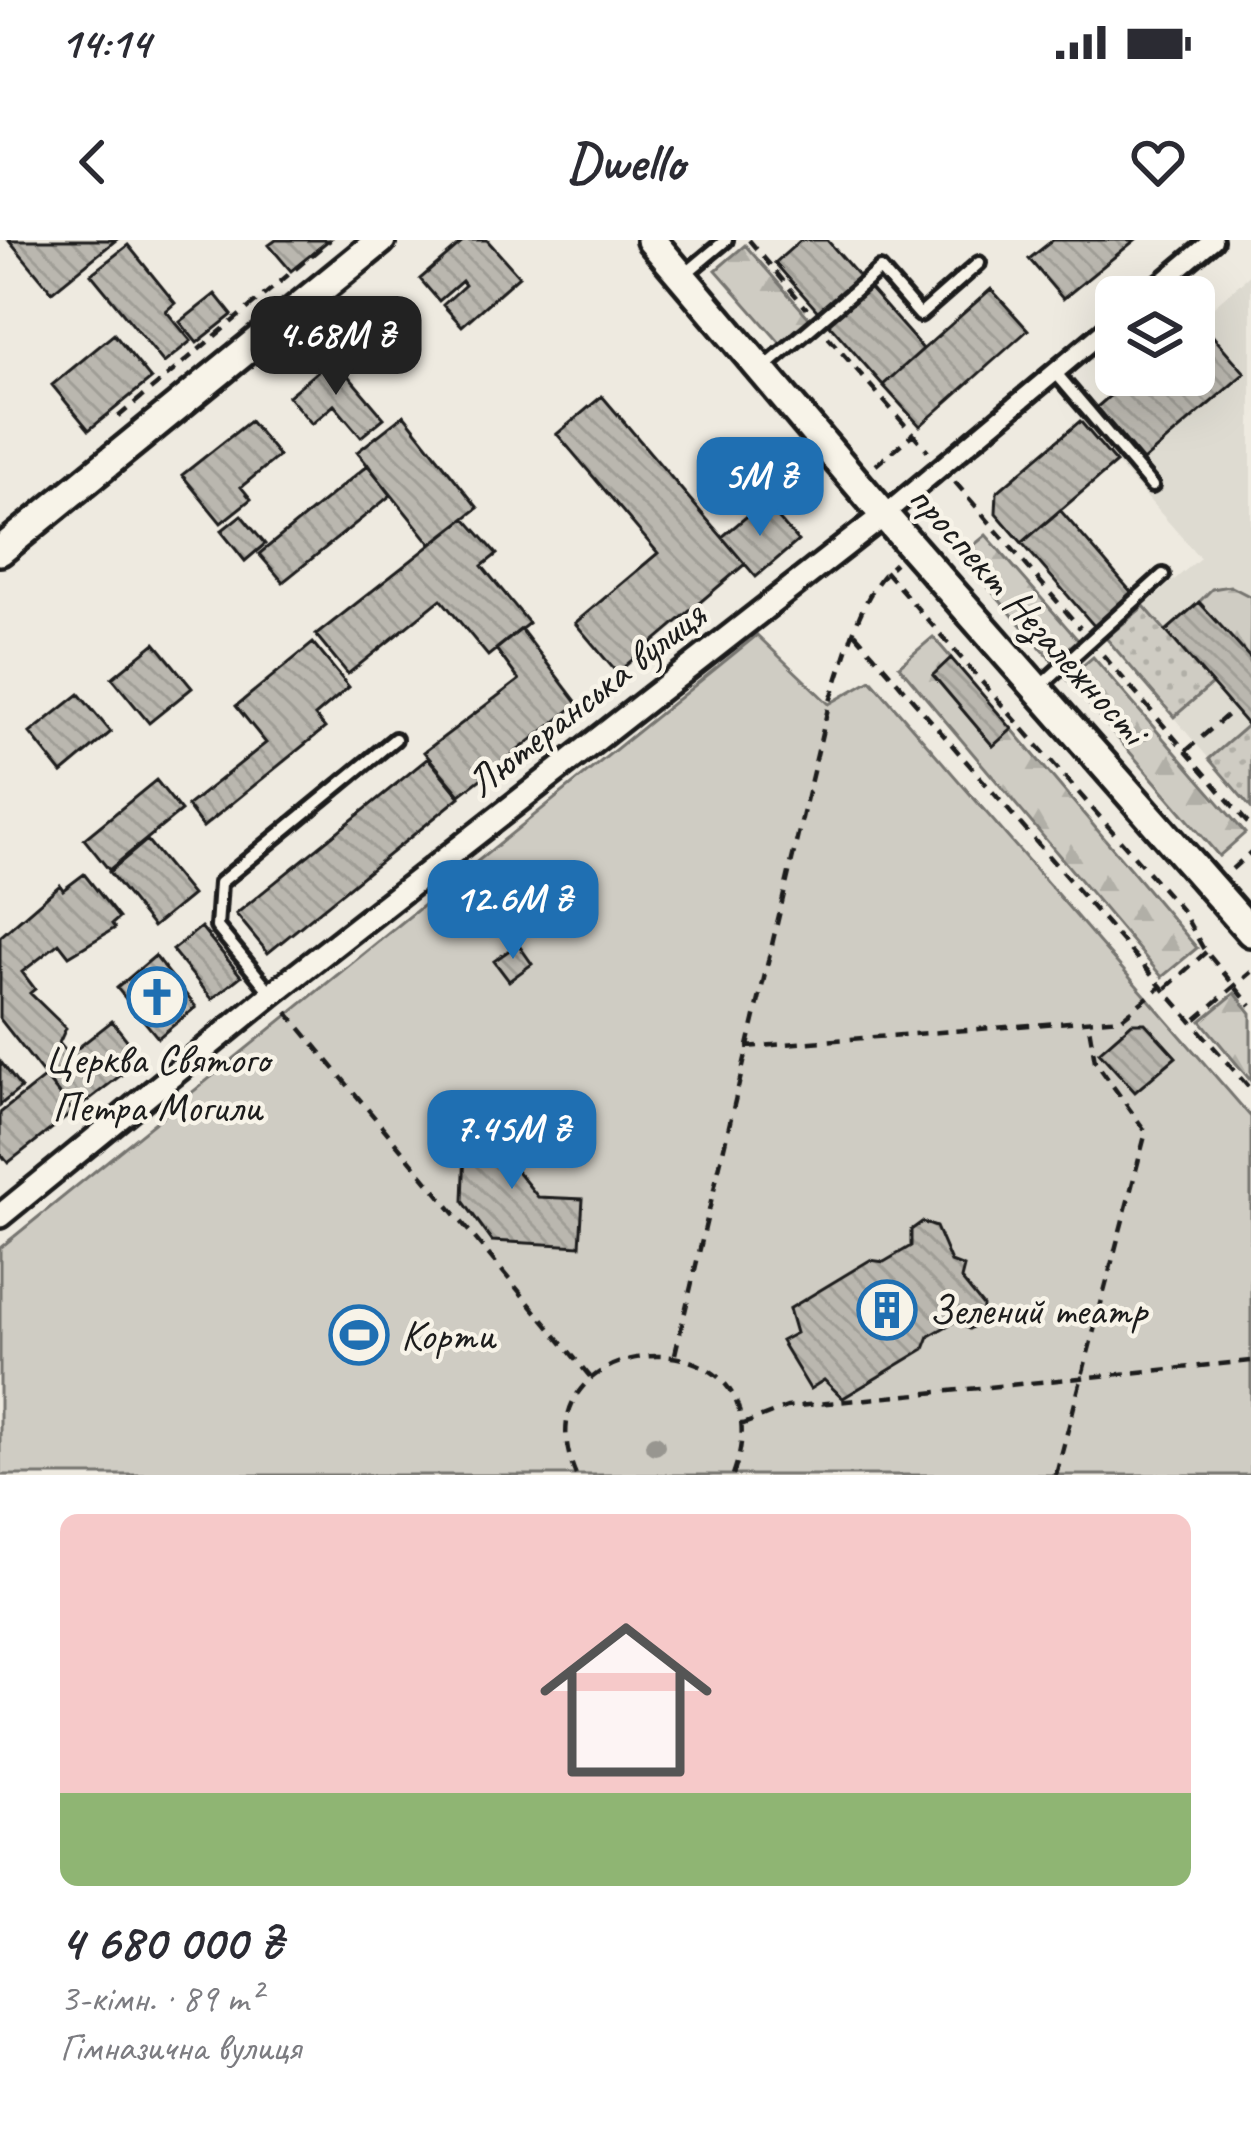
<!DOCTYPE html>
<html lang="uk">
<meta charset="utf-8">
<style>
body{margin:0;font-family:Caveat,sans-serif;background:#f7f7f7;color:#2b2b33;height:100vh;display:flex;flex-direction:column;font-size:45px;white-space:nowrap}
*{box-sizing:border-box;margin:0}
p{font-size:39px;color:#7c7c81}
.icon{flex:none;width:66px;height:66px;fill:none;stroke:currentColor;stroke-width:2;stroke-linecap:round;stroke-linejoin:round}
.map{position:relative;height:1235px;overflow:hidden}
.panel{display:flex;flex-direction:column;background:#fff;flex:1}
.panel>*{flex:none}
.tools{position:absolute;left:1095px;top:36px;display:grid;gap:24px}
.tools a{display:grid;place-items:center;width:120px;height:120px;border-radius:18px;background:#fff;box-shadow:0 12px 48px #0002;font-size:60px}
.price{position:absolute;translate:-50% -102px;padding:0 27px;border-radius:24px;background:#1f6fb2;color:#fff;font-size:39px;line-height:78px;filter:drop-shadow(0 3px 6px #0008)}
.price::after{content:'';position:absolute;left:50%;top:72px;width:36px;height:27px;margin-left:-18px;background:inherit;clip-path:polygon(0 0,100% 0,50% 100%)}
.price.active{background:#222;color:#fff}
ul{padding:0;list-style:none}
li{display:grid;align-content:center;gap:24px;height:636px;padding:0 60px}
li span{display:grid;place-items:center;height:372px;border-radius:18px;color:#555}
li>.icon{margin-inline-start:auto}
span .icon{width:216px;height:216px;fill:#fffc;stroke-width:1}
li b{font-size:51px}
.status{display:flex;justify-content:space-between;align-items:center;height:84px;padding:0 60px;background:#fff;direction:ltr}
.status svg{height:33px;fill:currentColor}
header{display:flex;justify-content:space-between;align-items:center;height:156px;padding:0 60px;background:#fff;font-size:54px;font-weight:700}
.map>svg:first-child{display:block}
.built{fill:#dedbd1}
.grass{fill:url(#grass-dots);stroke:#767470;stroke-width:3}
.forest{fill:url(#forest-firs);stroke:#767470;stroke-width:3}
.park{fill:#cfccc3;stroke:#767470;stroke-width:3}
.building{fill:url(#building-back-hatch);stroke:#1c1c1c;stroke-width:3}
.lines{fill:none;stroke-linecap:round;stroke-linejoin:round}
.service-casing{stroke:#1c1c1c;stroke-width:20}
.pedestrian-casing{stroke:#1c1c1c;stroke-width:26}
.minor-casing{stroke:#1c1c1c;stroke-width:30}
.tertiary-casing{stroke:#1c1c1c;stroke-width:36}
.path{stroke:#1c1c1c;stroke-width:4.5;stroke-dasharray:12 9;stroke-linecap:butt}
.service{stroke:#f7f3e8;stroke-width:10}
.pedestrian{stroke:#f7f3e8;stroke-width:16}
.minor{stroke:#f7f3e8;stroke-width:21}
.tertiary{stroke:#f7f3e8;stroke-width:27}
.tree{fill:#989690}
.labels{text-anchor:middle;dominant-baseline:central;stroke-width:9;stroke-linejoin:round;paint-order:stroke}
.street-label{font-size:42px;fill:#1c1c1c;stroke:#f7f3e8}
.poi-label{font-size:42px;fill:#1c1c1c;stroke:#f7f3e8;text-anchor:start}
</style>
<div class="status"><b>14:14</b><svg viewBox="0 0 49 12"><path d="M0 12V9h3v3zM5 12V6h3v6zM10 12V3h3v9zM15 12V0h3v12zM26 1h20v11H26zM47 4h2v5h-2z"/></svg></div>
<header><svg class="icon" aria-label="back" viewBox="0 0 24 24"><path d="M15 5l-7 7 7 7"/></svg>Dwello<svg class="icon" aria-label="heart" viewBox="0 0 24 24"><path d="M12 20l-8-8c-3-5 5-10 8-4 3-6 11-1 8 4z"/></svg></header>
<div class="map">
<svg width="1251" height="1235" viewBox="0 0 1251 1235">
<defs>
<pattern id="grass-dots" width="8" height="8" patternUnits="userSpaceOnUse" patternTransform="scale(3)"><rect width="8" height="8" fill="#cfccc3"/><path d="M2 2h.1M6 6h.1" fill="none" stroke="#b1afa7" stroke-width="1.8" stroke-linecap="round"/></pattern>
<pattern id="forest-firs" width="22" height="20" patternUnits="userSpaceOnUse" patternTransform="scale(3)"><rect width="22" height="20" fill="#cfccc3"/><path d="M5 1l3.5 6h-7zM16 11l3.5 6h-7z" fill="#b1afa7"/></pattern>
<pattern id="building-back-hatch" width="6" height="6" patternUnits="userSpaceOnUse" patternTransform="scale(3)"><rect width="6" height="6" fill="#bab7af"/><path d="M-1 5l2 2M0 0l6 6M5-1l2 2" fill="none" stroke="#9f9d96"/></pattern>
</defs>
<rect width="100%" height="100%" fill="#eeeae0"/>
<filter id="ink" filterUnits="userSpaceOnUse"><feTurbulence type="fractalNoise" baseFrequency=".00833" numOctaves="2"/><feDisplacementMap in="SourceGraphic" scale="24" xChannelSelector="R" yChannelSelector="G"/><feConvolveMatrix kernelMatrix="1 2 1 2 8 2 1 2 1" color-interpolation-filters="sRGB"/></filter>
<g filter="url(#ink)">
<path class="built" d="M1251,34V568L1106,398L1200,318L1080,181L1134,135H1194V83Z"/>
<path class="grass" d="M1144,366L1212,444L1174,477L1106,398Z
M1248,485L1251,489V568L1209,519Z"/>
<path class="forest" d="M745,5L810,79L781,104L716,30Z
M986,295L1078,400L1053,422L961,316Z
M1230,346L1251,357L1250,420L1199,362L1212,349Z
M933,397L951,418L933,435L993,505L1012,489L1197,708L1162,737L899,426Z
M1093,417L1245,593L1219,616L1067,439Z
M1235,753L1251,773V841L1201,781Z"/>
<path class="park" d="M757,395L829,464L871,440L1251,877V1235H0V1008Z"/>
<path class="building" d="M9,0H116L52,52Z
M276,0H329L291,31L269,5Z
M465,0H487L519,36L462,86L443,65L465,45L462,41L439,61L420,39Z
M801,0H827L923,109L883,145L775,23Z
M1053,0H1135L1063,59L1029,19Z
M128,5L175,63L166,71L191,101L164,123L91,34Z
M991,49L1028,90L920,186L883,145Z
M215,54L232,75L197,103L180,82Z
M1198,79L1245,133L1143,221L1097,167L1134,135H1194Z
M114,94L151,139L89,190L52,145Z
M333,118L384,178L361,197L334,165L312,184L288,156Z
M602,156L745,324L617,433L575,383L658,313L557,194Z
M404,175L478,268L431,304L357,212Z
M250,181L279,216L241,247L251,259L221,283L182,235Z
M1080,181L1116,223L1022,303L996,273L997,252Z
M368,225L391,255L283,342L259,314Z
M764,262L798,301L756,337L722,297Z
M1060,270L1133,354L1095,387L1022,303Z
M241,275L265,304L245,321L221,291Z
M465,278L497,314L482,326L529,383L488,416L441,359L348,434L316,395Z
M1199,362L1251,419V489L1166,391Z
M521,389L578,464L460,555L424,512L519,440L496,409Z
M155,403L192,448L149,483L112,438Z
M313,403L349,447L315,476L325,488L203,587L187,566L266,503L236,466Z
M951,418L1012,489L993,506L933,435Z
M79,454L111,492L62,533L30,493Z
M428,518L460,557L268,713L236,674Z
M156,540L181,571L109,630L84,599Z
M147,600L192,655L153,687L109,632Z
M84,634L119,678L112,684L115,688L69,716L59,703L22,732L35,749L30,753L66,788L59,803L73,820L48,840L0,779V697L60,645L63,650Z
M201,687L241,736L212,759L172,710Z
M518,704L532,724L509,741L494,721Z
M155,716L196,767L158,798L117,748Z
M112,781L142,819L73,872L48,840L73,820L69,815Z
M1132,783H1145L1176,817L1135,852L1099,812Z
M0,821L21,848L0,865Z
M45,837L73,872L8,923L0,913V873Z
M466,881L519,883L517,931L538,957L583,959L580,1006L492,1001L463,961Z
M922,982L936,987L951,1022L964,1027L961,1039L983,1066L982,1082L969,1089L956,1081L929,1096L924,1109L843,1158L824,1140L810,1149L781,1101L796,1093L789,1069L870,1020L884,1022L911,1006V990Z"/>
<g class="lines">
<defs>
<path id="service" d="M684,35L726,0
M763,129L880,29L920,75L979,23
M1055,132L1152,246
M1038,448L1163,335
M272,754L217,687L220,643L395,499"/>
<path id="pedestrian" d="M1145,57L1213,0
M884,275L1116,81"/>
<path id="minor" d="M0,976L272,754L884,275"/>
<path id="tertiary" d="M651,0L884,275L1251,692
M0,311L381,0"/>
</defs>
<use href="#service" class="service-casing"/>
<use href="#pedestrian" class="pedestrian-casing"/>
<use href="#minor" class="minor-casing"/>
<use href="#tertiary" class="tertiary-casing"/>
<path class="path" d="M749,0L807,69
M828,97L928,211
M118,177L330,0
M876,225L913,194
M955,242L1080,388
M885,331L1183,672L1203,708L1251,766
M855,393L1251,850
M1103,415L1251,587
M1186,511L1234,469
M1232,629L1251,612
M1166,748L1206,712
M287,772L592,1139
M1196,779L1251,732
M746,807L1122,778L1163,745
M675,1114L829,464C846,419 858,355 895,323
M741,1185L787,1167L1251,1121
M576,1235C511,1084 794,1069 733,1235
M1056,1235L1146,892L1095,821L1088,781"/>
<use href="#service" class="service"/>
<use href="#pedestrian" class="pedestrian"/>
<use href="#minor" class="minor"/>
<use href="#tertiary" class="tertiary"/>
</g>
<circle class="tree" cx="655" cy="1205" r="10"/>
</g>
<defs>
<symbol id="church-ring" viewBox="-11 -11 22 22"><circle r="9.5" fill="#f7f3e8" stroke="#1f6fb2" stroke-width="1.5"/><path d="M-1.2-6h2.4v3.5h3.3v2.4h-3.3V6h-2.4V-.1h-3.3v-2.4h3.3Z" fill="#1f6fb2"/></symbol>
<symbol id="building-ring" viewBox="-11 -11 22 22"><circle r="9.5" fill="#f7f3e8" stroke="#1f6fb2" stroke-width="1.5"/><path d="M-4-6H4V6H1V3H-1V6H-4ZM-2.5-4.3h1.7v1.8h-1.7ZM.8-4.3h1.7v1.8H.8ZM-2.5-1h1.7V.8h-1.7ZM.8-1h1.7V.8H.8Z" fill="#1f6fb2"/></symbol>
<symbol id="stadium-ring" viewBox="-11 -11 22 22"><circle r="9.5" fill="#f7f3e8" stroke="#1f6fb2" stroke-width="1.5"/><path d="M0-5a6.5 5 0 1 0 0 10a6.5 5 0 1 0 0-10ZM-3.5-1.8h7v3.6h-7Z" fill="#1f6fb2"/></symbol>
</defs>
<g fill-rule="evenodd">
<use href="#church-ring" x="124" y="724" width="66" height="66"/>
<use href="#building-ring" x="854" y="1037" width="66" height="66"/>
<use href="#stadium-ring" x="326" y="1062" width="66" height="66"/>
</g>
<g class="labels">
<g class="street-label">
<text transform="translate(1028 374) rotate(48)">проспект Незалежності</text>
<text transform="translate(586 459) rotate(-38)">Лютеранська вулиця</text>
</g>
<g class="poi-label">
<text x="157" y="819" text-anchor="middle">Церква Святого<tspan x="157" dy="48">Петра Могили</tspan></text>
<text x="929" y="1070">Зелений театр</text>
<text x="401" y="1095">Корти</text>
</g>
</g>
</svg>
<div class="tools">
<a><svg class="icon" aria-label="layers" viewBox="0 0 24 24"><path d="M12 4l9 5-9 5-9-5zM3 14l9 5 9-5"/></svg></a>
</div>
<b class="price active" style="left:336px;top:158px">4.68M ₴</b>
<b class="price" style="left:760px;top:299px">5M ₴</b>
<b class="price" style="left:513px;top:722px">12.6M ₴</b>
<b class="price" style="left:512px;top:952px">7.45M ₴</b>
</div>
<section class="panel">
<ul>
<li><span style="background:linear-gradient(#f6c9c9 75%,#8fb573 0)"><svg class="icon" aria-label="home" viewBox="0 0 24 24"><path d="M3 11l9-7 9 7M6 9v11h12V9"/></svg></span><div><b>4 680 000 ₴</b><p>3-кімн. · 89 m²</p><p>Гімназична вулиця</p></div></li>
</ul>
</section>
